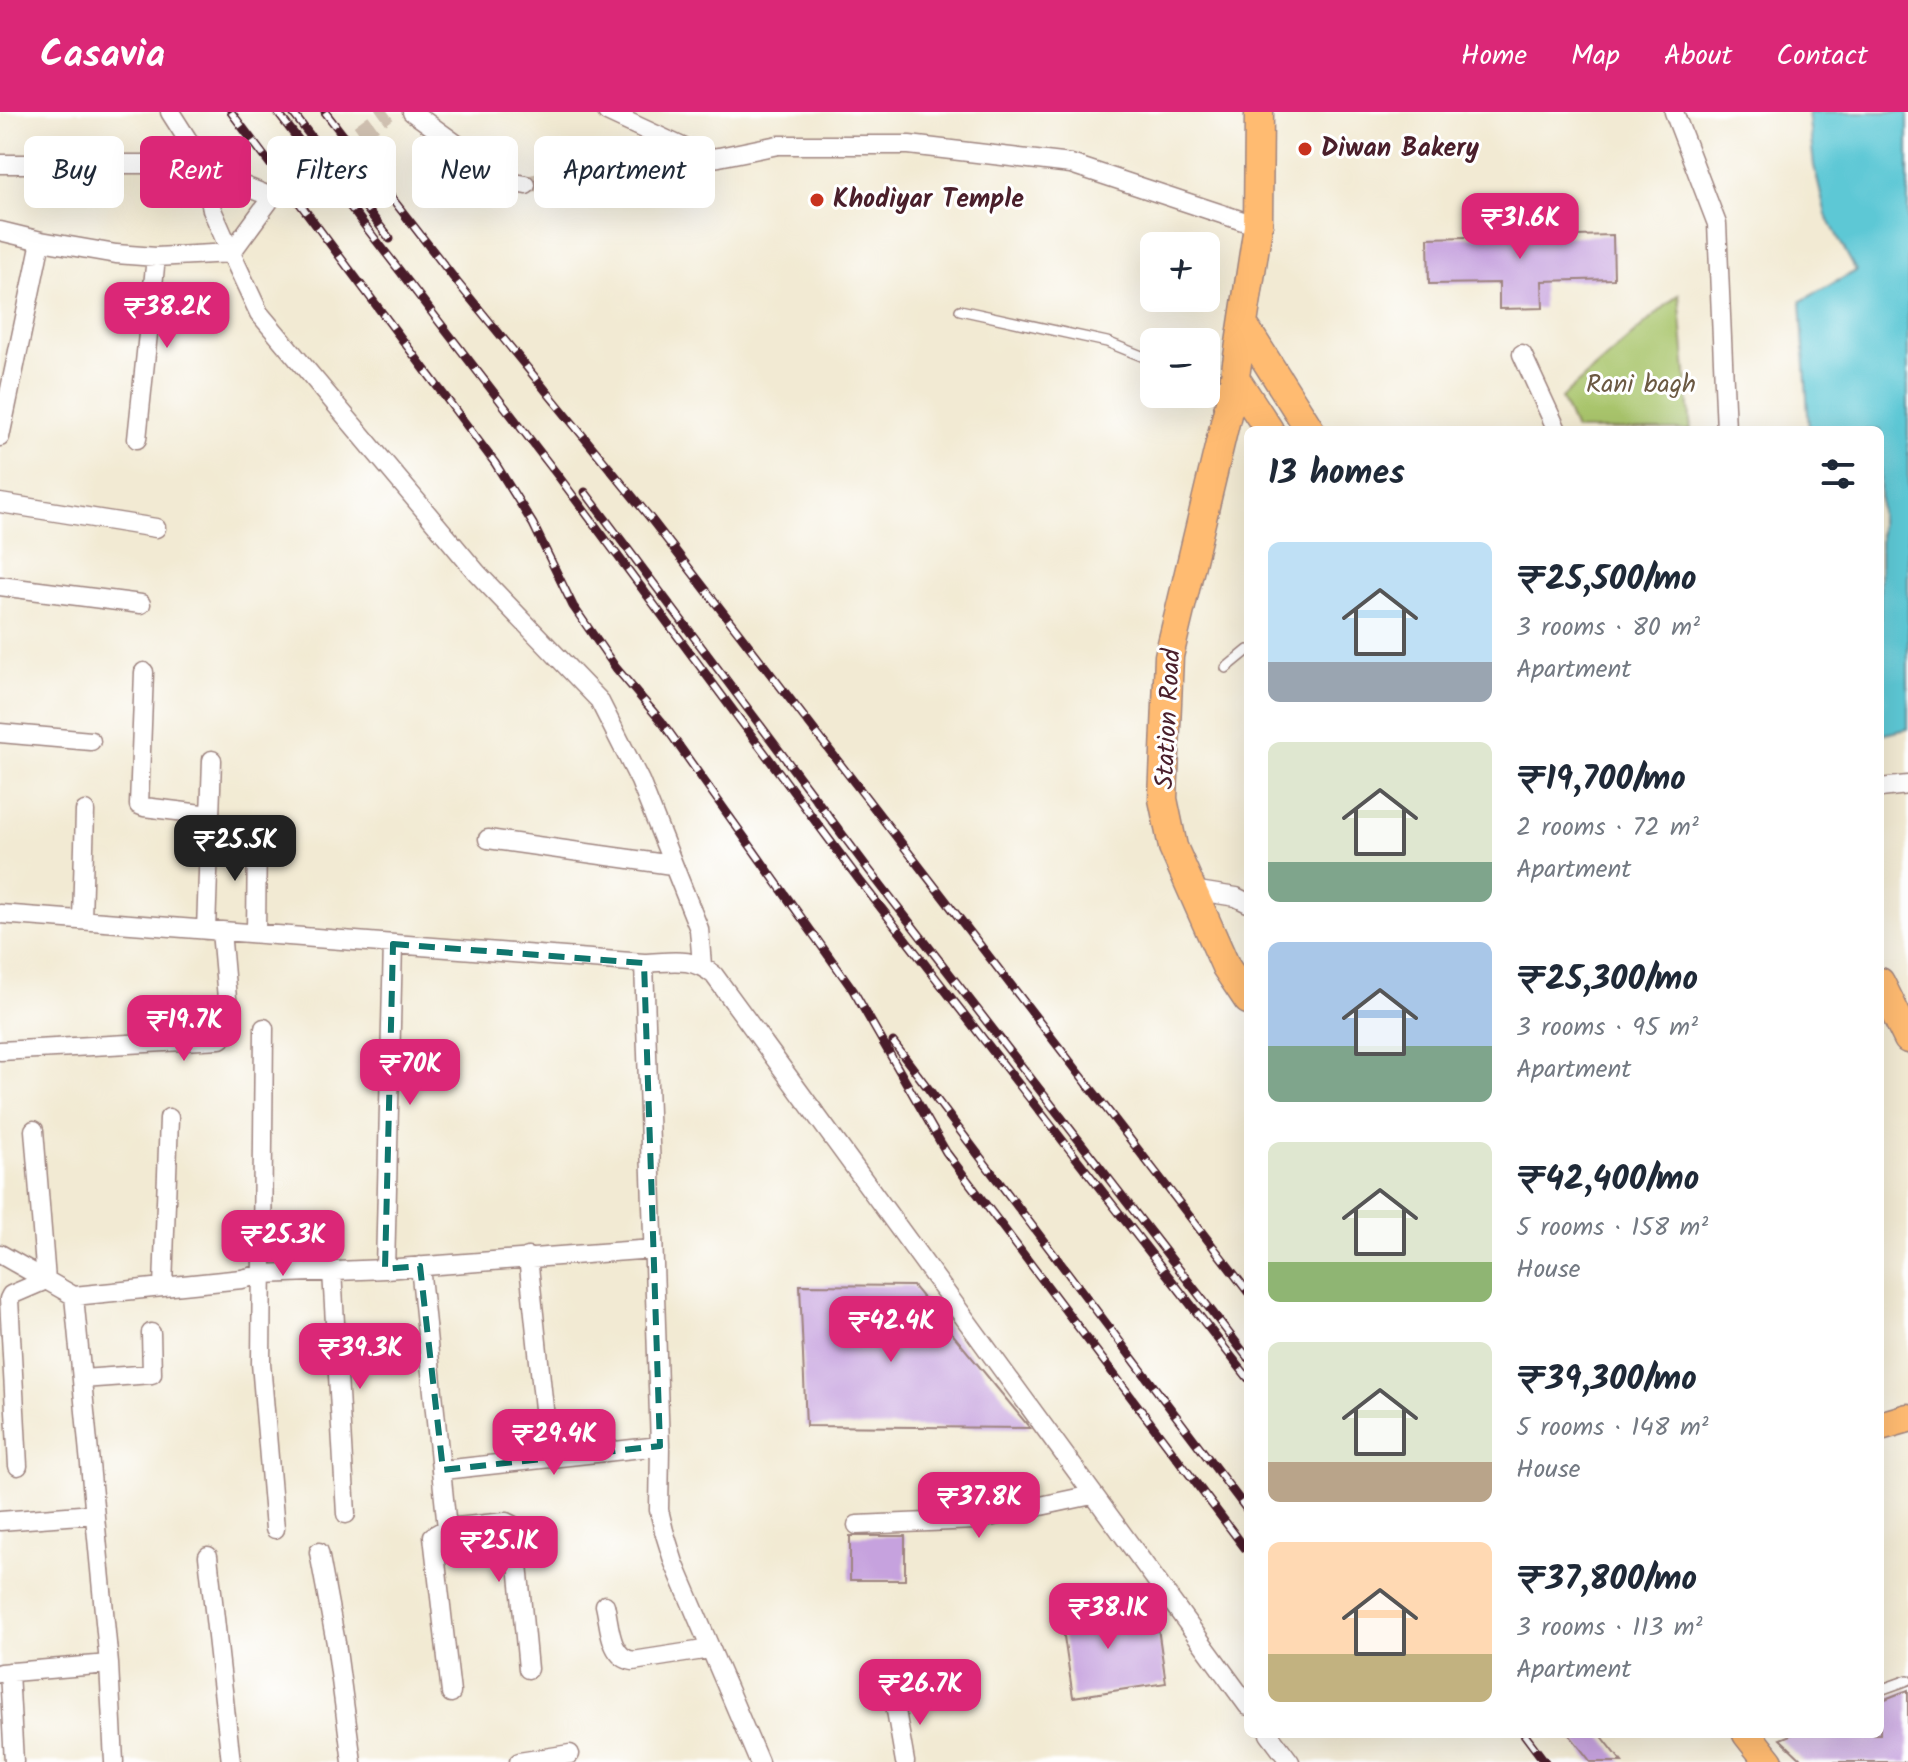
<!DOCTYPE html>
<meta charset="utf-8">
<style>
body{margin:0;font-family:Kalam,sans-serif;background:#f2f2f3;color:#1f2937;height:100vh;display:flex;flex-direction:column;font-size:30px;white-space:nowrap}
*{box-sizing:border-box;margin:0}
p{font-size:26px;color:#747a83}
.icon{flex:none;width:44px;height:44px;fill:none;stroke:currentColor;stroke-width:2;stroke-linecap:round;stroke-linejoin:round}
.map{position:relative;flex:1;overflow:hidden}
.drawer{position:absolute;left:1244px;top:314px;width:640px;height:1312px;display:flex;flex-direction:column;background:#fff;border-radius:12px;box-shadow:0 8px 32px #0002}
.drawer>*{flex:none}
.banner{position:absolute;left:24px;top:24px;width:760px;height:72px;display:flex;gap:16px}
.fabs{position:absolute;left:1140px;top:120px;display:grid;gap:16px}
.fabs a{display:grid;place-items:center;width:80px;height:80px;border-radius:12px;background:#fff;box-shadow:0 8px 32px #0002;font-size:40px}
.price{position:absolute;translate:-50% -68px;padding:0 18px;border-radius:16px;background:#db2777;color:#fff;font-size:26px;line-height:52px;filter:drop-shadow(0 2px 4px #0008)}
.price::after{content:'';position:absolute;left:50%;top:48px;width:24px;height:18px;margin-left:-12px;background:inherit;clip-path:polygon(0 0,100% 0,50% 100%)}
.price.current{background:#222;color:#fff}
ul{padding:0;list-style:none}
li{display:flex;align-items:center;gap:24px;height:200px;padding:0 24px}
li span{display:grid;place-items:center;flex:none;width:224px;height:160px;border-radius:12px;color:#555}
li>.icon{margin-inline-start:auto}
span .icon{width:96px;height:96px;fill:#fffc;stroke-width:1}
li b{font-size:34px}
h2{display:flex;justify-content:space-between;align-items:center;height:96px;padding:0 24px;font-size:34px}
.chip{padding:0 28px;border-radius:12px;background:#fff;box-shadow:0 8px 32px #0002;font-size:28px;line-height:72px}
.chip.current{background:#db2777;color:#fff}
header{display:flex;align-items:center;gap:48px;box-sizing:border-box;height:112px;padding:0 40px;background:#db2777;color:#fff}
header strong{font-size:38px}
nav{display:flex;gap:44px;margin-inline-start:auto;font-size:28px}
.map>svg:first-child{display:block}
.green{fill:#a9c56c;stroke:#7a724c;stroke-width:2}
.water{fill:#5dc8d5;stroke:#547480;stroke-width:2}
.building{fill:#c6a2de}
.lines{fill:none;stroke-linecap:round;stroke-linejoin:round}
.street-tunnel{stroke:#d0c1b1;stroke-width:18;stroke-dasharray:18 9;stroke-linecap:butt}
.lane-casing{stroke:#9e847f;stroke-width:12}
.street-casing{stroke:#9e847f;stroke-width:21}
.primary-casing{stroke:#9e847f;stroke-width:31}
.lane{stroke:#fff;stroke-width:9}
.street{stroke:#fff;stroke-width:18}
.primary{stroke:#ffbb71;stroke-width:28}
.rail-casing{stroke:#4a1f2b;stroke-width:9}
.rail{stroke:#fff;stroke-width:6;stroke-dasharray:18;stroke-linecap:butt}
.marked{fill:none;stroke:#0f766e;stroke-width:6;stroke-dasharray:16 10;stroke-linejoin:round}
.poi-dot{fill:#c8321e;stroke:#fff;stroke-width:3}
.labels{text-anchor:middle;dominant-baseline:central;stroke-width:6;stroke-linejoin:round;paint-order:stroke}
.poi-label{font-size:26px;font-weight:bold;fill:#4a1f2b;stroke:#fff;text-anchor:start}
.park-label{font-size:26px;fill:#6b5942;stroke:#fff}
.street-label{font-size:26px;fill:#4a1f2b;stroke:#fff}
</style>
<header>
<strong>Casavia</strong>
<nav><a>Home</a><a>Map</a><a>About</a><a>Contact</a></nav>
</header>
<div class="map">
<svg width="1908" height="1650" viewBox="0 0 1908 1650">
<rect width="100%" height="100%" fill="#fff"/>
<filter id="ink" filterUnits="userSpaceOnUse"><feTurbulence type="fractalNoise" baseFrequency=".0125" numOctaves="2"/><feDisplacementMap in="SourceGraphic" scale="16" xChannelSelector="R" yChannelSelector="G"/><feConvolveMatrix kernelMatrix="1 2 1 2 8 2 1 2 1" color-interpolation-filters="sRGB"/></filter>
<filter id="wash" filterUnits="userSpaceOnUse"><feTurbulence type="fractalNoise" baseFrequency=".006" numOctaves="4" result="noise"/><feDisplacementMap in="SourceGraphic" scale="32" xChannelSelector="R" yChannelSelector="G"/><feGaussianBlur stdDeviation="1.8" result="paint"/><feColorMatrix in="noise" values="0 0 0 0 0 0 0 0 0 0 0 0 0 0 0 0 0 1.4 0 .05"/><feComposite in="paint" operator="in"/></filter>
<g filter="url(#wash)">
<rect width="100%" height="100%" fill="#f2ead3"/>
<path class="green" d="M1679,182L1691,318H1575L1561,286Z"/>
<path class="water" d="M1808,0H1908V617L1880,623V318H1809L1801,189L1856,159L1826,103L1814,54Z"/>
<g id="blocks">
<path class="building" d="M1515,94H1526L1532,100L1536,125L1613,123L1614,167L1542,169L1543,196L1499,197V171L1429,172L1428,126L1509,124L1510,98Z
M800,1173L913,1174L1030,1316L806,1314Z
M850,1424H905V1468H850Z
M1102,1485L1105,1510L1127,1507L1129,1520L1158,1516L1166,1571L1073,1585L1059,1491Z
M1908,1578V1650H1804L1780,1627L1793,1622H1880V1589Z
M1569,1622H1600L1622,1650H1591Z"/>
</g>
</g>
<g filter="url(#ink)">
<use href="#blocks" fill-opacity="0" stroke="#9e847f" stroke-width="2"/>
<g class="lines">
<path class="street-tunnel" d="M526,73L558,66
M272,85L388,0"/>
<defs>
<path id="lane" d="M960,198L1107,230L1154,249
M1206,267L1229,275
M1226,556L1248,538
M1880,1578L1908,1568"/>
<path id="street" d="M412,0L509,70L526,73
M607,0L708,47
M1674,0L1717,112L1726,318
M0,52H203
M203,52L234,70L272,85L231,141L259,201L477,461L599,588L640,669L699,817L702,853
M558,66L719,45L778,33H909L1071,52L1258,114
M0,119L41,129L0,325
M41,129L116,142L156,145L231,141L212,98L203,52L170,0
M1522,242L1557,318
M137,327L156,145
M0,391L156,416
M0,474L141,492
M144,560L139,693L144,695L210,703
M0,621L91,629
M1880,676L1908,673
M488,727L672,753
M1192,778L1236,785L1248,791
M0,802L644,851C672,850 691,844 714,863L1248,1594
M82,808L85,699
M206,818L212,648
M256,821L257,720
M644,851L660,1334L659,1398L664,1419L674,1451L759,1650
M264,916L261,1251L275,1417
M0,939L220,927L228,921L229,909L221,819
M0,1142L46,1168
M528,1145L549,1344
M420,1154L447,1416L433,1424L451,1581
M385,1157L393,832
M332,1159L346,1402
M163,1175L169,1006
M74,1184L242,1167L263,1162L385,1157L653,1137
M82,1267L152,1262L151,1221
M18,1354L9,1187L11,1183L46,1168
M443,1358L660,1334
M0,1409L94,1402
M857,1413L975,1408L1092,1383
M447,1416L506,1410L512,1413L515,1420L528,1557
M319,1440L336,1531L352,1650
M208,1444L231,1650
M605,1493C610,1513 609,1545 633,1549L710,1537
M109,1552L114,1650
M9,1560L14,1650
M0,1561L109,1552L74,1184L46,1168L34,1018
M894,1587L905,1650
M1269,1622L1290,1650
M519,1650L570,1642"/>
<path id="primary" d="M1243,212L1310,318
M1235,266L1269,318
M1880,870L1908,927
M1248,888L1226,855L1173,735L1163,687L1169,544L1233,277L1258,114L1259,0
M1880,1314L1908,1306
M1747,1622L1769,1650"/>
</defs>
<use href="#lane" class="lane-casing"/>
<use href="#street" class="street-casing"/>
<use href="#primary" class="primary-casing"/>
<use href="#lane" class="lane"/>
<use href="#street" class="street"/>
<use href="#primary" class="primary"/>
<defs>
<path id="rail" d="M231,0L495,351L533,412L573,494L616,556L662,610L853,878L946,1040L1245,1436
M277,0L559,365L860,769L1248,1266
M292,0L390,127
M325,0L457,170L651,407L1248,1180
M585,380L869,758L1248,1246
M893,930L1248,1399
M1524,1622L1545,1650"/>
</defs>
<use href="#rail" class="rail-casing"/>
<use href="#rail" class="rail"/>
</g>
</g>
<path class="marked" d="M393,832L644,851L660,1334L443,1358L420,1154L385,1157Z"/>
<g class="poi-dot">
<circle cx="1305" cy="37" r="8"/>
<circle cx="817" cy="88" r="8"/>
</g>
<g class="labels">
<g class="poi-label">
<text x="1321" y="37">Diwan Bakery</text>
<text x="833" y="88">Khodiyar Temple</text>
</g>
<g class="park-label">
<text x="1641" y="273">Rani bagh</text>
</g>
<g class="street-label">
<text transform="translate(1169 607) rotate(-87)">Station Road</text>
</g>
</g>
</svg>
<div class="fabs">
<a>+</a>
<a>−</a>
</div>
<b class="price" style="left:1520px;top:149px">₹31.6K</b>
<b class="price" style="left:167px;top:238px">₹38.2K</b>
<b class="price current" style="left:235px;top:771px">₹25.5K</b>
<b class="price" style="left:184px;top:951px">₹19.7K</b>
<b class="price" style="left:410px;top:995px">₹70K</b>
<b class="price" style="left:283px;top:1166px">₹25.3K</b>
<b class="price" style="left:891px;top:1252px">₹42.4K</b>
<b class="price" style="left:360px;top:1279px">₹39.3K</b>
<b class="price" style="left:554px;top:1365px">₹29.4K</b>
<b class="price" style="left:979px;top:1428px">₹37.8K</b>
<b class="price" style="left:499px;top:1472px">₹25.1K</b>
<b class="price" style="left:1108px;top:1539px">₹38.1K</b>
<b class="price" style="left:920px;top:1615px">₹26.7K</b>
<div class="banner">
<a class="chip">Buy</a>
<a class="chip current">Rent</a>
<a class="chip">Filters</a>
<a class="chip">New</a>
<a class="chip">Apartment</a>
</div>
<section class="drawer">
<h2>13 homes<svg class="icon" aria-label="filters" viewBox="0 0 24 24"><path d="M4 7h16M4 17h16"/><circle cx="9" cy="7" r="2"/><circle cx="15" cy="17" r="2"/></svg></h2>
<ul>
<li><span style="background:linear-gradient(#bfe0f5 75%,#9aa5b1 0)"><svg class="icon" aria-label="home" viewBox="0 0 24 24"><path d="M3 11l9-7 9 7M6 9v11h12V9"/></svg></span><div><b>₹25,500/mo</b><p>3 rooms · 80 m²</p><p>Apartment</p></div></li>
<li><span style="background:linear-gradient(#dfe7d0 75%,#7fa58c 0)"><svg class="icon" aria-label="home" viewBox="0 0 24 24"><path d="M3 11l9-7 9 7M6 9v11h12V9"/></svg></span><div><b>₹19,700/mo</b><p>2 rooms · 72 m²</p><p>Apartment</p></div></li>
<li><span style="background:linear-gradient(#a9c7e8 65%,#7fa58c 0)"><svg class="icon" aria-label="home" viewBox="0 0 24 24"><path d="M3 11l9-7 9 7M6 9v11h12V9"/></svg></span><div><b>₹25,300/mo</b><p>3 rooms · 95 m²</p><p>Apartment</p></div></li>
<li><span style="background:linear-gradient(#dfe7d0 75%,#8fb573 0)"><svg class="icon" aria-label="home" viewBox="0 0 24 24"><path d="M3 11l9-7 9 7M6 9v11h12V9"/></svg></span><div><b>₹42,400/mo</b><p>5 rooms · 158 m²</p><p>House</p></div></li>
<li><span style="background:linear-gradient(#dfe7d0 75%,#b9a48a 0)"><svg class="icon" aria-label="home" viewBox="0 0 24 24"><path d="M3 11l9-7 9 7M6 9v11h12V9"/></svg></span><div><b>₹39,300/mo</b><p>5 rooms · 148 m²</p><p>House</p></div></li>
<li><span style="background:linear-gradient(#ffd9b3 70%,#c2b280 0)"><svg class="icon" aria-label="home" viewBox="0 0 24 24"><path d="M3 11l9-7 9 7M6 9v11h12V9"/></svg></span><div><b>₹37,800/mo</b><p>3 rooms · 113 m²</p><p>Apartment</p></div></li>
</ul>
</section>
</div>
